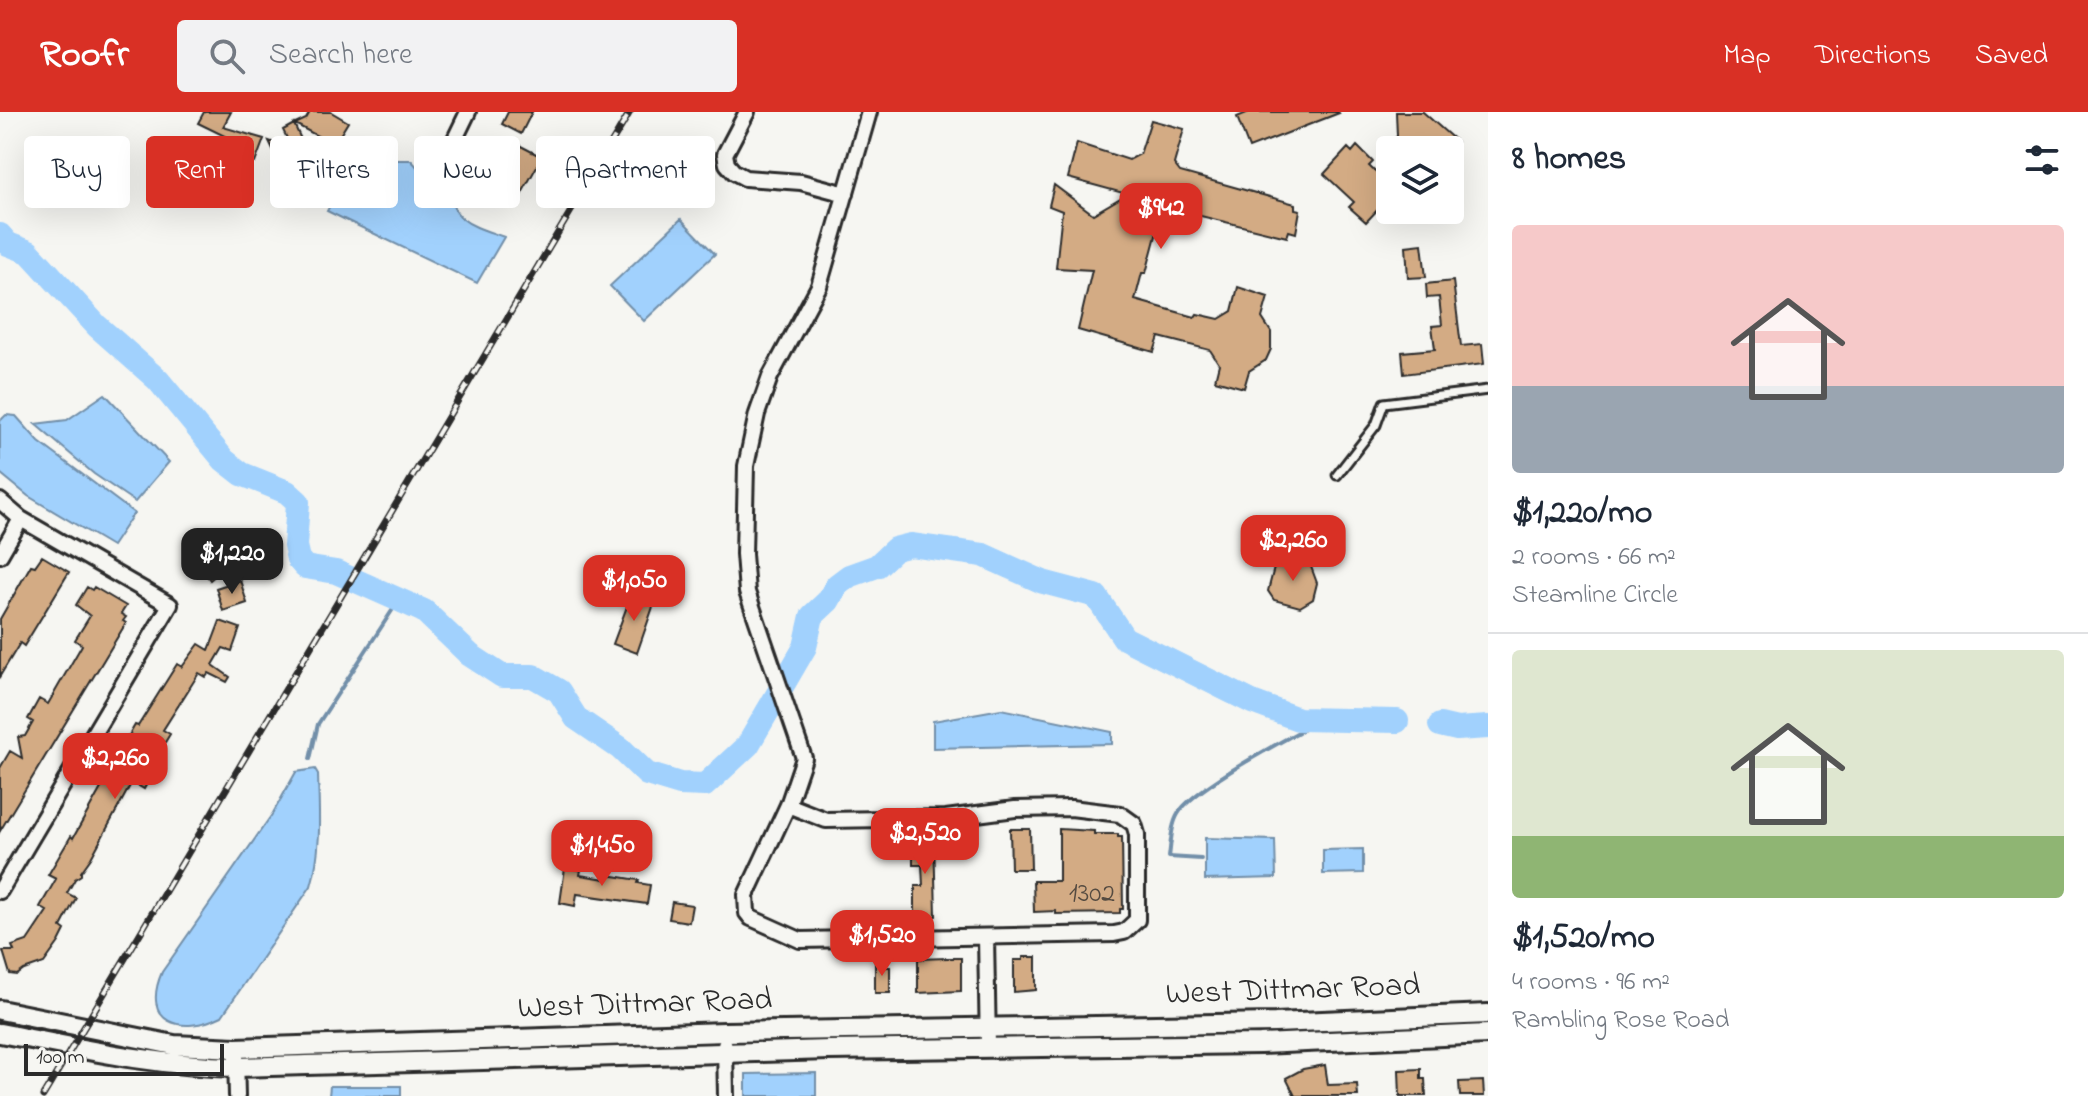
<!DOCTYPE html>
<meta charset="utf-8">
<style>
body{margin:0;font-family:"Indie Flower",sans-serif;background:#f2f2f3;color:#1f2937;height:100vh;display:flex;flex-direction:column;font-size:30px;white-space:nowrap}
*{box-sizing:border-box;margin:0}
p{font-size:26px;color:#747a83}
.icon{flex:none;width:44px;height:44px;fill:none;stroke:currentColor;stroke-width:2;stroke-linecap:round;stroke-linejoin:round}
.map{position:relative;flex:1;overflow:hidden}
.sheet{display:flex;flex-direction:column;background:#fff;width:600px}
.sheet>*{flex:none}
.guide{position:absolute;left:24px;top:24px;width:760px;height:72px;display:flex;gap:16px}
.buttons{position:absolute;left:1376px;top:24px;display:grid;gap:16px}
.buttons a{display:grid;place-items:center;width:88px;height:88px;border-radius:8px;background:#fff;box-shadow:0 8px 32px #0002;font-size:40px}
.scale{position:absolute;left:24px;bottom:20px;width:200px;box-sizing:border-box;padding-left:8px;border:4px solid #2b2b2b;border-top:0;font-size:22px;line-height:28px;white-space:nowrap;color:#2b2b2b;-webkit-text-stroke:6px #f6f6f2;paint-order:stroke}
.price{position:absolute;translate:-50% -68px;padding:0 18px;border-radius:16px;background:#d93025;color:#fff;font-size:26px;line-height:52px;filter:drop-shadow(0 2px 4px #0008)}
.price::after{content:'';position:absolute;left:50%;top:48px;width:24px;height:18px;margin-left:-12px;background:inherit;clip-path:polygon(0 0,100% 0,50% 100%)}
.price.current{background:#222;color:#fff}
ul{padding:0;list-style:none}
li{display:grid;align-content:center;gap:16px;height:424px;padding:0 24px}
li+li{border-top:2px solid #e0e1e3}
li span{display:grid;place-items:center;height:248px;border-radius:8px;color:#555}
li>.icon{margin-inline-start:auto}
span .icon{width:144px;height:144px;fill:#fffc;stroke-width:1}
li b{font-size:34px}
h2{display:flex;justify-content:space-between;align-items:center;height:96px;padding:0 24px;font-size:34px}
.tag{padding:0 28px;border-radius:8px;background:#fff;box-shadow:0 8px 32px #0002;font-size:28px;line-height:72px}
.tag.current{background:#d93025;color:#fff}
header{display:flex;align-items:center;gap:48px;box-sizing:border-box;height:112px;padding:0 40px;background:#d93025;color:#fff}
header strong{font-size:38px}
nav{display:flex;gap:44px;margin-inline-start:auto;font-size:28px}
.search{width:560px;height:72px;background:#f2f2f3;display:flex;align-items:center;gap:20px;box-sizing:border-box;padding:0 28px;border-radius:8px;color:#747a83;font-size:30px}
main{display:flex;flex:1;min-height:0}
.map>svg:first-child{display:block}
.water{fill:#a1d1fd;stroke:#728fa9;stroke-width:2}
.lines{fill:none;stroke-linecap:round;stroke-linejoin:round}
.stream{stroke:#728fa9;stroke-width:4}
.river{stroke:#a1d1fd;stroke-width:24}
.building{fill:#d3ab84;stroke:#2b2b2b;stroke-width:2}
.service-casing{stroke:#2b2b2b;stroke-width:13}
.minor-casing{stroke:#2b2b2b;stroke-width:20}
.tertiary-casing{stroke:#2b2b2b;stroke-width:24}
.service{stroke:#f6f6f2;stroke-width:7}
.minor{stroke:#f6f6f2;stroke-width:14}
.tertiary{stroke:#f6f6f2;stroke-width:18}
.rail-casing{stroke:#2b2b2b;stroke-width:7}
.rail{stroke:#f6f6f2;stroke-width:4;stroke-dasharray:12;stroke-linecap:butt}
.labels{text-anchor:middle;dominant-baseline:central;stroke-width:6;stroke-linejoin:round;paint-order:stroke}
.number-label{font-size:28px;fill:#554b41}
.street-label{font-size:32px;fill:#2b2b2b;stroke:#f6f6f2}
</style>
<header>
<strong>Roofr</strong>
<div class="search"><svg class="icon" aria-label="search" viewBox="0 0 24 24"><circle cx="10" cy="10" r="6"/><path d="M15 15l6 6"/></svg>Search here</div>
<nav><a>Map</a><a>Directions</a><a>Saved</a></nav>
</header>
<main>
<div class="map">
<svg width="1488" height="984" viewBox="0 0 1488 984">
<rect width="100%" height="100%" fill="#f6f6f2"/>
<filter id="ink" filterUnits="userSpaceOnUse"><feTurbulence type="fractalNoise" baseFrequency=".0125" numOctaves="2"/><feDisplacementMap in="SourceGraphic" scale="16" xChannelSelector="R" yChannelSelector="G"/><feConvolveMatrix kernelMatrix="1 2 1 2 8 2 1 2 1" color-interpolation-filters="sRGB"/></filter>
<g filter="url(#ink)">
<path class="water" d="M369,27L393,30L394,48H411L427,66L448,75C452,111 474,114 504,125L477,171L327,99L360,38Z
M681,107L715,142L644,209L610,174Z
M105,282L169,350L135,390L94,362L35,312L67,308Z
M6,303L16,304L39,330L134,401L112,434L28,384L0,361V309Z
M1001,597L1112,620V632L933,636V609Z
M315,657L318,662C319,701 322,737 311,774L222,904C181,924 140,911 162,860L273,701L296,660Z
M1205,726L1275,728L1276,766L1205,768Z
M1363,737V761L1323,762V738Z
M816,961V984H746V962Z
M330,974H401V984H329Z"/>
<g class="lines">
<path class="stream" d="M310,647L318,612L399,488
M1201,747L1169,745C1171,731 1171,714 1178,702C1192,676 1290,625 1320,608"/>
<path class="river" d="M0,123L8,132L29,140L97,214L158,268L224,348L242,362L287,380L298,390L295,434L298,447L305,455L336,460L424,499L470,543L502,564H533L559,579L576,606L620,636L647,662L680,672L705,673L748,633L805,535L812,504L828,489L837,473L849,464L877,454L895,437L911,433L983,443L1043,470L1096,484L1124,526L1252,590L1298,607L1397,609
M1440,613L1457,617L1488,615"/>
</g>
<path class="building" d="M204,0H231L223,15L264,27L255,51L244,47L240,49L238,45L232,43L237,30L198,11Z
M310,0H331L348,10L334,33L295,12L306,7Z
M508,0H532L521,22L502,12Z
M1249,0H1338L1339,1L1249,36L1237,5Z
M1396,0H1423L1457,30L1449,38H1394L1388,33L1397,24Z
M1151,8L1184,17L1174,52L1180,60L1295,92V97L1300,98L1296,121L1289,119L1287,125L1172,97L1162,101L1146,161H1142L1135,188L1195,205L1197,202L1219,207L1232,199L1238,175L1268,185L1262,206L1271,220V237L1266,248L1249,259L1244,276L1215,268L1219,252L1210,238L1159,225L1154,240L1078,218L1092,158L1056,156L1062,99L1049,94L1054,73L1093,102L1127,82L1068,66L1077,31L1129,48L1140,42Z
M294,12L310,47L283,58L269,29L292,37L283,18Z
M515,31L542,45L515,94L492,82L513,46L509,44Z
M1357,34L1373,50L1369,54L1390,74V92L1385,97L1381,94L1366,110L1349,95L1354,90L1324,62L1348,36L1352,40Z
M1422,132L1426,165L1408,166L1406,134Z
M1453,169L1461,234L1482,232L1484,252L1404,262L1402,240L1435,237L1432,214L1442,213L1439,185L1427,186L1426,172Z
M211,435L226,454L210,468L196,448Z
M42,444L69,460L24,534L20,531L0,564V507L31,453L35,454Z
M1286,446L1310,452L1317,471L1313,487L1300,495L1274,488L1268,479L1275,452Z
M240,468L247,491L223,499L216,476Z
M87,475L92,478L94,475L126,494L121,502L126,505L123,509L126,511L0,719V656L10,639L22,646L18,625L25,624L33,610L28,607L39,587L48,592L82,533L75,528L90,504L76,493Z
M632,481L655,489L637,541L613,532Z
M220,509L240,516L232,539L223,536L213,553L230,565L227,570L209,561L206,565L199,561L163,618L170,622L164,632L158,629L147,650L156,655L144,677L132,670L91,746L81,760V763L75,767L67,781L76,786L61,815L65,818L59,830L44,851L24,858L17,863L10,862L3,839H14L12,834L27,829L47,799L40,795L56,767L48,763L71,724L73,726L109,662L119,668L139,634L127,627L135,613L138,614L177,552L182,555L199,532L209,538Z
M1010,717H1030L1031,757H1011Z
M1059,717L1094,719V722H1118V725H1122L1123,797H1120V801L1056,802V799L1034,800L1033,769H1059Z
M913,721L934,723L936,804L927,806H915V774H923L922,753H913Z
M565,756L581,758L580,763L606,767L607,763L639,768L638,771L650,773L647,792L577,782L575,794L560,791Z
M672,790L692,793L689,810L669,807Z
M1023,845H1036V878L1014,880V848H1023Z
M948,846H961V879L918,881V847Z
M875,849H886V855H890V881H875Z
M1325,953L1328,973L1357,972L1358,984H1295L1286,966L1303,957Z
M1421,957V967H1425L1426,984H1400L1399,958Z
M1483,969L1484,984H1460L1459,970Z"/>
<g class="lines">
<defs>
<path id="service" d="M1337,363L1376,313L1384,291L1488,278"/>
<path id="minor" d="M747,0L725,42L727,52L734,60L745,66L801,70L846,82
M451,35L468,0
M0,389L21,407L170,493L0,779
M0,443L21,407
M788,693L826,708L946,706L1015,697L1071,696L1120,702L1134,712L1137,722V808L1124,820L1114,822L800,828L751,806L747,801L746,783L788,693L804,646L747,480L744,442L746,354L757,302L770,265L819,174L869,0
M986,825L988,936
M725,933L726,984
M236,944L237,984"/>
<path id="tertiary" d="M0,898L174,933L236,936L725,920L1275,911L1488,902
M0,921C78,936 156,954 236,955L829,938L1260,932L1488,922"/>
</defs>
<use href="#service" class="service-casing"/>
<use href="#minor" class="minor-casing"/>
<use href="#tertiary" class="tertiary-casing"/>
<use href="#service" class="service"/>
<use href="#minor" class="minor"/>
<use href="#tertiary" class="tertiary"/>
<defs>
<path id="rail" d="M43,984L630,0"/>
</defs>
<use href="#rail" class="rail-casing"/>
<use href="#rail" class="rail"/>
</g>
</g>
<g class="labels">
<g class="number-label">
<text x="1092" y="782">1302</text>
</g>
<g class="street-label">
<text transform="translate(1293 879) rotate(-2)">West Dittmar Road</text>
<text transform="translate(645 893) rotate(-2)">West Dittmar Road</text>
</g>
</g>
</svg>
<div class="buttons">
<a><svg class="icon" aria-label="layers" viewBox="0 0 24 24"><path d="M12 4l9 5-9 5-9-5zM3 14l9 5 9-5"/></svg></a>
</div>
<div class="scale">100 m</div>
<b class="price" style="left:1161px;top:139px">$942</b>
<b class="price" style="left:1293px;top:471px">$2,260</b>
<b class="price current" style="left:232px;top:484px">$1,220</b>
<b class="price" style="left:634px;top:511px">$1,050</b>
<b class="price" style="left:115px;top:689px">$2,260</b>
<b class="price" style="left:925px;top:764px">$2,520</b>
<b class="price" style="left:602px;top:776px">$1,450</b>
<b class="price" style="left:882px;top:866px">$1,520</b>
<div class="guide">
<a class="tag">Buy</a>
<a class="tag current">Rent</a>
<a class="tag">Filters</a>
<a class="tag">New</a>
<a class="tag">Apartment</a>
</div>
</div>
<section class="sheet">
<h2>8 homes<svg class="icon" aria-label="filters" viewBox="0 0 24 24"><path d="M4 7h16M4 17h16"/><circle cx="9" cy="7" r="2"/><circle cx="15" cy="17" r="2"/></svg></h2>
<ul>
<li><span style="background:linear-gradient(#f6c9c9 65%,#9aa5b1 0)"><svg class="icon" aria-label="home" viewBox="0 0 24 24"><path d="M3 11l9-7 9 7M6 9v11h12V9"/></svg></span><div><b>$1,220/mo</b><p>2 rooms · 66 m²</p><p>Steamline Circle</p></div></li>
<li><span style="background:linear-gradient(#dfe7d0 75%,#8fb573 0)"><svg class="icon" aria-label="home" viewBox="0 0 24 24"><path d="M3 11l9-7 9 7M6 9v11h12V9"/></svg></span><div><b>$1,520/mo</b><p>4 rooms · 96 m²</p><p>Rambling Rose Road</p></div></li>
</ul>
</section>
</main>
